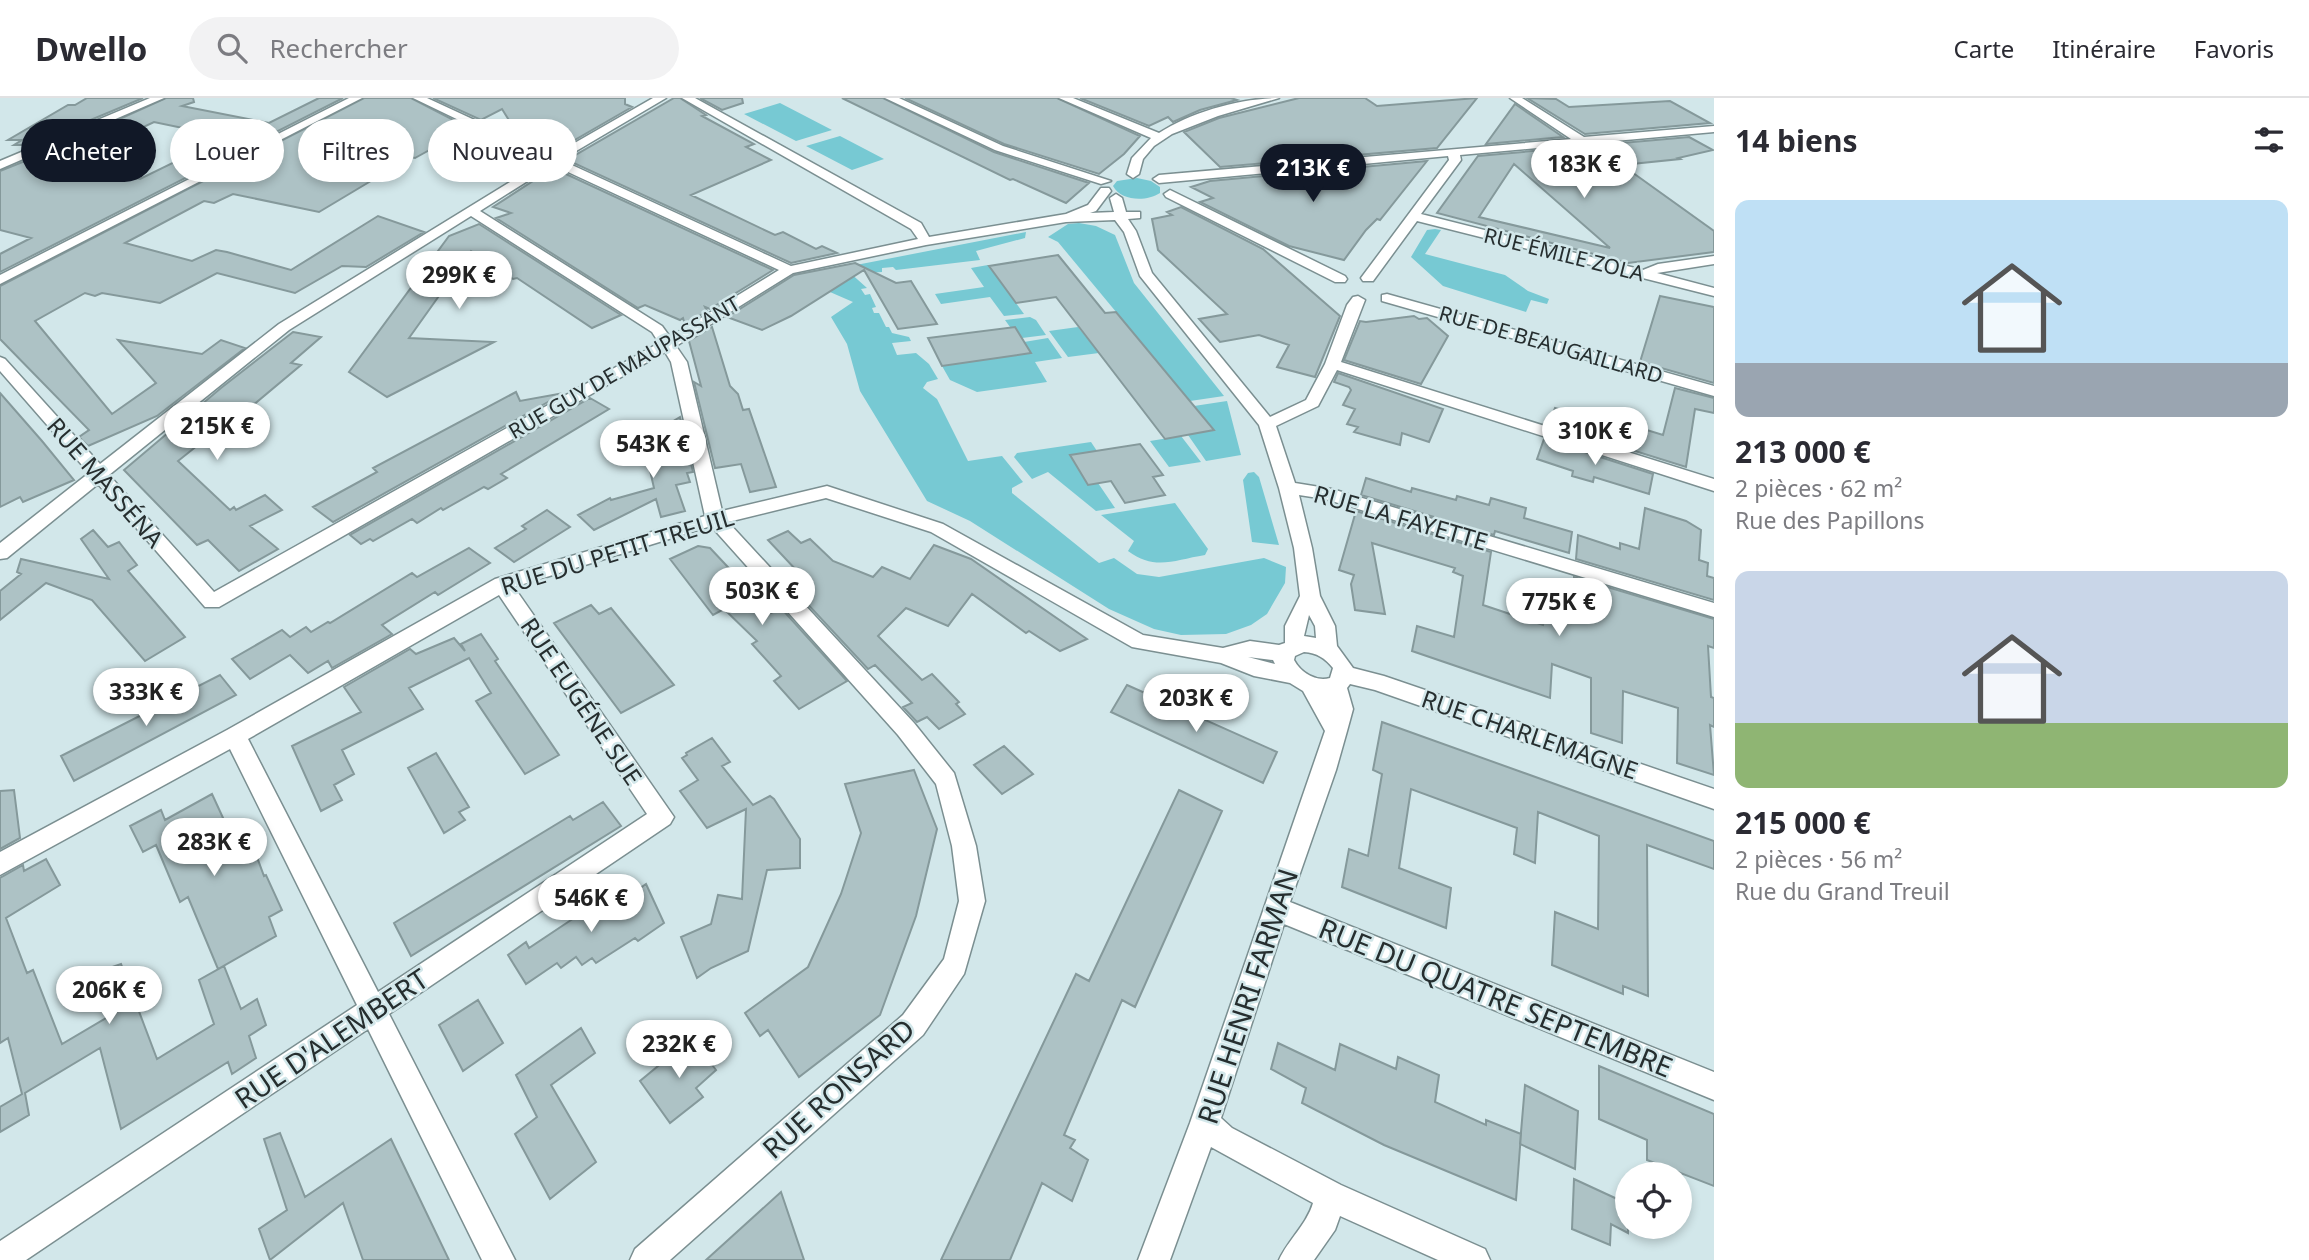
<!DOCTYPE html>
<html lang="fr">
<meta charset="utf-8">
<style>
body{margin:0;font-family:"Noto Sans",sans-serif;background:#f2f2f3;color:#2b2b33;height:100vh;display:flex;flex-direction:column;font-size:26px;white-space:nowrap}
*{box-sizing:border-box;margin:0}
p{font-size:23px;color:#7c7c81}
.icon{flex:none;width:38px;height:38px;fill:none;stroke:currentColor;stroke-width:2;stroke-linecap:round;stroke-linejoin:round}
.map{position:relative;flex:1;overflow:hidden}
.sheet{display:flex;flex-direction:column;background:#fff;width:595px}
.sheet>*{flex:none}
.top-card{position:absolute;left:21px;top:21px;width:665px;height:63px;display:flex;gap:14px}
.buttons{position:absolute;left:1615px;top:1064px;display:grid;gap:14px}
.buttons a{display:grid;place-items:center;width:77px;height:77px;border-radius:50%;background:#fff;box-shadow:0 4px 10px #0003;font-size:35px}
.price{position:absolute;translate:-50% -60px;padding:0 16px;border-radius:24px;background:#fff;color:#222;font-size:23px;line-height:46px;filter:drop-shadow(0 2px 4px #0008)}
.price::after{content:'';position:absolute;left:50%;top:42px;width:21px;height:16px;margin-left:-10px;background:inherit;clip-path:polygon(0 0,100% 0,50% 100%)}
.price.active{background:#111827;color:#fff}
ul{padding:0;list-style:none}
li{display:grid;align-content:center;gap:14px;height:371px;padding:0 21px}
li span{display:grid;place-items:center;height:217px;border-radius:14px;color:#555}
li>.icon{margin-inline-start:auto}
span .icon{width:126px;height:126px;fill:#fffc;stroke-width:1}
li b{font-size:30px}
h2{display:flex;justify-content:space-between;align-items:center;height:84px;padding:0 21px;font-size:30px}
.pill{padding:0 24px;border-radius:32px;background:#fff;box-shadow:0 4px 10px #0003;font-size:24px;line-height:63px}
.pill.active{background:#111827;color:#fff}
header{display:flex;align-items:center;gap:42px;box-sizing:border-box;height:98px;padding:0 35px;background:#fff;border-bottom:2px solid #e1e1e2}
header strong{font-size:33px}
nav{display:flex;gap:38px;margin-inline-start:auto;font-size:24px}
.search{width:490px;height:63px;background:#f2f2f3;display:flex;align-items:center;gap:18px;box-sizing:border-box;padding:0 24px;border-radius:38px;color:#7c7c81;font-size:26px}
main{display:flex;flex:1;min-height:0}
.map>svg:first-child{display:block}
.green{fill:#77c9d3}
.building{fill:#adc2c5;stroke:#85999b;stroke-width:2;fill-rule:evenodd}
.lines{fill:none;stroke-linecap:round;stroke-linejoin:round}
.minor-casing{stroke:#7b8f91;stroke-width:3}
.minor{fill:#fff;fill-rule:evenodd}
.labels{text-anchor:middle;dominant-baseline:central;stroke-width:5;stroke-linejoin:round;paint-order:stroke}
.far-street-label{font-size:21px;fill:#262e2f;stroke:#d2e7ea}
.street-label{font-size:24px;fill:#262e2f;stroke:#d2e7ea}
.near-street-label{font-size:28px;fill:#262e2f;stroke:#d2e7ea}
</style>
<header>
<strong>Dwello</strong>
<div class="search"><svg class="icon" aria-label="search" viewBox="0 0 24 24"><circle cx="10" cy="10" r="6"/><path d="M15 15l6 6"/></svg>Rechercher</div>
<nav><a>Carte</a><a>Itinéraire</a><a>Favoris</a></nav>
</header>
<main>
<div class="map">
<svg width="1714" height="1162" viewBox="0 0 1714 1162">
<rect width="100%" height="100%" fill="#d2e7ea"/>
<path class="green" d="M780,5L832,32L796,43L744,16Z
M840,38L884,61L852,72L806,48Z
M1137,80L1151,83L1160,89V95C1146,104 1121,103 1113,88L1117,83Z
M1079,125L1096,128L1115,137L1134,185L1224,298L1190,303L1058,144L1048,139L1068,126Z
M1435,131L1441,132L1425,156L1505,177L1528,193L1549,201L1547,206L1531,202L1526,214L1443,188L1411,159L1427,132Z
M1026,134L1025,140L976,153L980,162L896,172L893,169L882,170V174C872,175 863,175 856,167Z
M988,167L1024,216L1004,218L990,199L941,206L935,196L984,189L971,170Z
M848,173L867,190L861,191L865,197L870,196L876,209L872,210L874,215H879L886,229H889L892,235L909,239L911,243L892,245L897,257L916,255L929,266L938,281L927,284L923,290L937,301L968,363L1002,358L1023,384L1012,390V395L1099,465L1114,460L1137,476L1159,479L1264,460L1286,469L1285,485L1267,516L1251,527L1226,536L1181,537L1154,531L1109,511L970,423L927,403L860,293L847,246L831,219L853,204L800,181Z
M1030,219L1036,222L1046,237L1022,240L1015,229H1010L1005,222Z
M1078,229L1099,255L1068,259L1049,233Z
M1048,240L1062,260L1035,264L1047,284L977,294L950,282L942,268L1031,255L1024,244Z
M1227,303L1241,357L1206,363L1188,337L1194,308Z
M1181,338L1201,364L1169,369L1150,343Z
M1091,344L1097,353L1098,385L1115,410L1096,413L1048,374L1032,381L1014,359L1017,355Z
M1254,374L1259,379L1279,447L1252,444L1243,382L1248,375Z
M1175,405L1208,451L1205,457C1174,462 1155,473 1128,453L1134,443L1101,417Z"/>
<path class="building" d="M87,0H143L31,47H14L22,42H8L68,7H75Z
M166,0H193L194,4L182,8L269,25L319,0H343L0,174V156L31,140L0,132V73L40,57L140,81L226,39L154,24L103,48L62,47Z
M364,0H411L469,30L415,60L411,59L319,114L233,96L214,105L204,103L125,145L192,163L216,152L227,154L291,172L378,118L424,134L366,169L342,168L295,195L217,175L160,205L102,195L95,198L85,195L35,223L112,316L156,285L118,242L202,256L221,242L245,250L157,318L88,348L79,339L89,332L0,241V188Z
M433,0H625V6L632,9L552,55L514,37L517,35L502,11L481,22Z
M674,0H680L706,17L702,18L754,46L746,49L771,62L691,97L775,137L783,134L816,151L822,148L837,155L791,165L567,62Z
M700,0H742L743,5L722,12Z
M842,0H883L994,54L1089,85L1066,105L1013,81L1010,82Z
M905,0H1057L1140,38L1124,56L1099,76L1004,46Z
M1080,0H1231L1237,2L1200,12L1173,24L1168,19L1149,28Z
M1299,0H1365L1377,8L1477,0L1437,50L1220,69L1184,34L1219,20Z
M1527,0L1556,1L1569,9L1670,3L1710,25L1585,36Z
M1515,6L1563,39L1486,46Z
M1689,39L1713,52L1678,60L1680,61L1622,67L1714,133V154L1628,165L1437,115L1478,58ZM1514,66L1610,150L1479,119Z
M502,46L539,63L506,83L463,72Z
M1427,63L1380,122L1377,121L1366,132L1344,162L1289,148L1200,104L1213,100L1191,89L1210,83Z
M553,70L773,172L710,211L705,209L707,213L685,227L683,220L680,222L645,207L638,210L496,120L511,115L493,109Z
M1181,109L1263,151L1340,218L1315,279L1277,269L1289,247L1259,237L1220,244L1199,221L1227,216L1158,152L1152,121L1172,117L1167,114Z
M479,126L621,217L592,230L517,180L513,181L471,153L409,240L494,244L387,299L349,274L449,138Z
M1058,157L1105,215L1116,214L1214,332L1165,341L1056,199L1016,205L989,168Z
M855,165L896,185L911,183L937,226L898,231L864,172L791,218L762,232L727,219L794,177Z
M1660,198L1714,209V285L1640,264Z
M1414,218L1419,221L1427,220L1448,238L1421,286L1344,262L1360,223L1366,224Z
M712,229L730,288L738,296L743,312L749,311L776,389L750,394L741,366L715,370L694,284L701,288L689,243Z
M1015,229L1031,255L942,268L928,240Z
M293,234L321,239L291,265L301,267L252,308L248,307L178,363L230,412L234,409L236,412L265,397L282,412L250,428L278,451L239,473L208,442L197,447L124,372L221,290Z
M1338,275L1443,311L1429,344L1402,335L1400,347L1354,334L1358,329L1347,326L1355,311L1343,307L1351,292L1349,289L1334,284Z
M1675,290L1714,300V315L1695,311L1686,369L1549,326L1555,310L1612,327L1614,322L1663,337Z
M516,294L520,303L564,295L333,424L313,409L377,374L373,370Z
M0,295L42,343L74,382L23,404L20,399L0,409Z
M590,300L609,311L501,376L507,380L488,391L484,389L443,412L441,410L417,425L412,421L373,443L370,441L361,446L350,437Z
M680,319L693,374L687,375L690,384L676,387L685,413L661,419L656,401L594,432L578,417L610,400L611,402L654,390L649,368L654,367L650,337Z
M1544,341L1653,376L1649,396L1594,379L1593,384L1572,378L1573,373L1537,361Z
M1140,346L1163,377L1153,379L1165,397L1125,405L1111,383L1088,387L1070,357Z
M1366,380L1411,394L1412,390L1456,402L1457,398L1489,407L1491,400L1526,410L1524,420L1572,434L1569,455L1495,433L1494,437L1361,397Z
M1645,410L1686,423L1701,432L1699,462L1708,465L1707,478L1714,480V502L1576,461L1578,437L1620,451V445L1639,451Z
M547,412L570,429L514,464L495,450L526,431L522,428Z
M1356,413L1491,454L1483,507L1543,527L1545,517L1571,525L1574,479L1714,521V550L1708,548L1711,599L1714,600V629L1710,627L1714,677L1677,665L1678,610L1623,593L1622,645L1591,635V580L1552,566L1550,600L1412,553L1417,528L1454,539L1463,478L1453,474L1455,470L1372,445L1385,516L1355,512L1351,486L1354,477L1339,472Z
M93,432L108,449L119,444L137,467L128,473L185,539L145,563L92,502L46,485L0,522V493L21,476L17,474L21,461L109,481L81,441Z
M788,433L801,445L810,441L833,463L873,479L882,469L910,481L934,447L971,461L1087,541L1060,553L1029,533L1026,535L972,496L948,528L906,510L878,538L922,582L932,576L959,604L956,606L965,616L939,631L927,619L917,624L903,609L912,605L875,567L868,571L801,499L814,491L768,442Z
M698,448L710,450L771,515L781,510L847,583L799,611L774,583L781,578L752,546L757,543L724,511L713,517L670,461Z
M469,450L490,465L438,497L435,494L382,527L392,536L332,570L328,563L308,575L290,557L250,581L232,561L282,532L290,539L306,529L311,534L328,524L330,525L412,475L417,479Z
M591,507L599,516L611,510L674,587L621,615L554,525Z
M481,536L498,561L495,563L559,657L525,676L476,603L491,595L469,560L409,590L423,611L342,652L354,676L334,687L342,702L321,713L292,648L361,614L344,589L410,551L416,556L454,540L465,553L461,546Z
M220,577L236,597L74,683L61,658Z
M1127,587L1277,654L1263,685L1111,614Z
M1382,624L1714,743V771L1647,747L1648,898L1623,888V896L1552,867L1555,814L1598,831L1599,738L1538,714L1535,765L1514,756L1517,730L1411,691L1399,770L1451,790L1446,830L1342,789L1349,751L1368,758L1382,676L1373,672Z
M712,640L730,664L722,668L753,707L770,698L774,701L800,741V770L767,772L748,853L711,870L697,880L681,839L711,826L718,797L742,801L746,711L707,730L680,693L698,682L682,660L687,657L686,655Z
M1004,648L1033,676L1002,696L974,667Z
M436,655L469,709L459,714L465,722L444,735L408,670Z
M914,672L937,731L916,818L880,917L799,979L768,932L760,938L745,915L808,869L841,796L861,735L845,686Z
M14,692L20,740L0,751V693Z
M1179,692L1222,713L1135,909L1122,902L1064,1037L1075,1042L1070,1050L1088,1062L1072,1103L1042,1085L1010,1162H941L1076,876L1089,883Z
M212,696L241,759L254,751L264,778L266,777L282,812L269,819L276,838L218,871L188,799L180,804L156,747L143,754L130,728L161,712L165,722Z
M603,704L621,728L411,858L394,825L570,718L573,722Z
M46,761L60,787L6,820L27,875L33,872L62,946L118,913L103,872L121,866L157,961L214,926L199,882L224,868L241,911L257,901L266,927L249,938L256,960L232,976L228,964L121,1031L100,950L25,995L29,1017L0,1034V1009L22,996L8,940L0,945V780L23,767L24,773Z
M646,786L664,825L638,843L635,840L596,865L592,860L582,867L576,859L561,870L557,865L526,886L508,857L526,844L529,850L616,792L623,802Z
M478,902L503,945L463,973L439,927Z
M581,930L595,955L551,987L596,1064L550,1101L515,1036L537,1019L516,977Z
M692,940L716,972L696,990L703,999L670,1025L640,983Z
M1278,945L1335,972L1340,946L1396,971L1398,959L1439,977L1435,1004L1486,1027V1022L1521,1036L1516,1102L1384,1047L1302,1005L1306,990L1271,971Z
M1599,968L1714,1016V1088L1647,1062V1042L1599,1021Z
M1525,987L1578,1013L1575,1071L1520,1046Z
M280,1035L305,1099L391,1041L449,1162H363L343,1105L270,1162L259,1131L287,1112L264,1041Z
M1574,1081L1628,1106V1135L1611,1126L1610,1147L1572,1131Z
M781,1094L804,1162H706Z"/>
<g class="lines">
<defs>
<path id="minor" d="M150,0H164L0,71V63Z
M349,0H362L0,186V177Z
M413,0H427L552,58L653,0H666L561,62L791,168L918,141L911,131L682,0H695L921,125L929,139L1066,116L1088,107L1101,90H1109L1111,93L1096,113L1090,115L1114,114L1110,100L1116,96L1122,100L1126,114H1140V120L1128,121L1136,133L1152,175L1270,319L1306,302L1325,266L1347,207L1353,199L1358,198L1365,202L1341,264L1714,381V393L1337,272L1318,308L1276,328L1295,385L1332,391L1714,505V519L1325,401L1299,397L1312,450L1320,498L1335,528L1337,548L1353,570L1384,578L1714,691V711L1375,592L1350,586L1347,590L1353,611L1347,633L1336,672L1290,804L1714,974V1002L1284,826L1221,1020L1232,1030L1341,1087L1485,1151L1490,1162H1438L1340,1118L1335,1132L1314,1162H1279C1288,1142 1307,1126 1313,1105L1211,1049L1170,1162H1138L1190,1025L1325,633L1303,593L1290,585L1254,578L1221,565L1132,549L931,434L826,400L728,424L914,625L954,675L976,748L985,803L964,876L923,937L670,1162H630L635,1151L903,917L944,861L959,803L952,748L936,686L898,637L711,428L514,489L674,719L670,726L389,916L515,1162H482L368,931L26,1162H0V1143L357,907L230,651L0,777V754L227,632L495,481L705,418L671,264L665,254L219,509H205L98,386L7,460L0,461V445L89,375L0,273V259L5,261L100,366L279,226L544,63ZM553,67L779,172L670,239L662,228L480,113ZM471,118L652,234L659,245L214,494L109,377L289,232ZM1115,122L1124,134L1140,178L1259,327L1279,390L1294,450L1300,498L1285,528V545L1279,547L1250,543L1223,550L1143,537L943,426L827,388L722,413L687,264L676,248L793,175L926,147L1066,124ZM499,497L647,716L378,894L248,641ZM1309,517L1315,528L1316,540L1304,538ZM1304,554C1317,555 1325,560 1333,570L1330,580C1316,584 1301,575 1294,562L1295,558ZM1248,559L1273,562L1275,566Z
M885,0H899L1003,48L1111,83L1101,86L995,52Z
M1059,0H1073L1159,35C1191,14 1241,0 1279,0L1218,18L1172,36L1154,48L1143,61L1139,76L1133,80L1127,76L1132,60L1151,40Z
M1510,0H1522L1584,39L1714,28V34L1460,57L1461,62L1421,116L1643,172L1658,166L1714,158V166L1657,175L1714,190V198L1417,123L1373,183H1363L1361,180L1449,62L1448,58L1159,85L1153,81L1159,77L1571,41Z
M1170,92L1345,178L1347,181L1345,184H1335L1166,99L1164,96Z
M1387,196L1714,288V298L1382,203V197Z"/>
</defs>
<use href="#minor" class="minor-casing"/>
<use href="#minor" class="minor"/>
</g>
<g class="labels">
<g class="far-street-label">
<text transform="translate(1564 156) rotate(14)">RUE ÉMILE ZOLA</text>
<text transform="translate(1551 246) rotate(16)">RUE DE BEAUGAILLARD</text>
<text transform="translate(624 269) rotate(-30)">RUE GUY DE MAUPASSANT</text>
</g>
<g class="street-label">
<text transform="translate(106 384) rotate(49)">RUE MASSÉNA</text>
<text transform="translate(1401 419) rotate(16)">RUE LA FAYETTE</text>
<text transform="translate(617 453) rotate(-17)">RUE DU PETIT TREUIL</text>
<text transform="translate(582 603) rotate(56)">RUE EUGÉNE SUE</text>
<text transform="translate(1530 636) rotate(19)">RUE CHARLEMAGNE</text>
</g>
<g class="near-street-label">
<text transform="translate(1247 898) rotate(-72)">RUE HENRI FARMAN</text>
<text transform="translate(1496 899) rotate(22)">RUE DU QUATRE SEPTEMBRE</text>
<text transform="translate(331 940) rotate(-34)">RUE D'ALEMBERT</text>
<text transform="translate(838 990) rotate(-42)">RUE RONSARD</text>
</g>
</g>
</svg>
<div class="buttons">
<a><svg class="icon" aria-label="locate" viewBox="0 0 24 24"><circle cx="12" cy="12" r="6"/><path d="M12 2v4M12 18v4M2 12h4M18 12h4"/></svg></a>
</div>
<b class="price" style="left:1584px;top:102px">183K €</b>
<b class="price active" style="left:1313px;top:106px">213K €</b>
<b class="price" style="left:459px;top:213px">299K €</b>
<b class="price" style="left:217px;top:364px">215K €</b>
<b class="price" style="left:1595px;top:369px">310K €</b>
<b class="price" style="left:653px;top:382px">543K €</b>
<b class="price" style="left:762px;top:529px">503K €</b>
<b class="price" style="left:1559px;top:540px">775K €</b>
<b class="price" style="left:146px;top:630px">333K €</b>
<b class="price" style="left:1196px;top:636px">203K €</b>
<b class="price" style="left:214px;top:780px">283K €</b>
<b class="price" style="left:591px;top:836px">546K €</b>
<b class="price" style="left:109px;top:928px">206K €</b>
<b class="price" style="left:679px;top:982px">232K €</b>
<div class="top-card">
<a class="pill active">Acheter</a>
<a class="pill">Louer</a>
<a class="pill">Filtres</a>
<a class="pill">Nouveau</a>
</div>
</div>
<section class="sheet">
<h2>14 biens<svg class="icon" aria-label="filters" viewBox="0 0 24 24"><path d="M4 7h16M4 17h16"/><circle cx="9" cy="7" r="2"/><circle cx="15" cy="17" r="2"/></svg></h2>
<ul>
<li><span style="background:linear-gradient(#bfe0f5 75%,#9aa5b1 0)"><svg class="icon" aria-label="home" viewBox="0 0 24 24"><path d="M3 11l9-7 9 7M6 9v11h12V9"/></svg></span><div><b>213 000 €</b><p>2 pièces · 62 m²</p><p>Rue des Papillons</p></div></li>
<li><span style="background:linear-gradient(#c9d6e8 70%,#8fb573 0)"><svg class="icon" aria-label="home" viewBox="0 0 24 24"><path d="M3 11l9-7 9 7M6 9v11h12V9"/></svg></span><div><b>215 000 €</b><p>2 pièces · 56 m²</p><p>Rue du Grand Treuil</p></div></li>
</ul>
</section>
</main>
